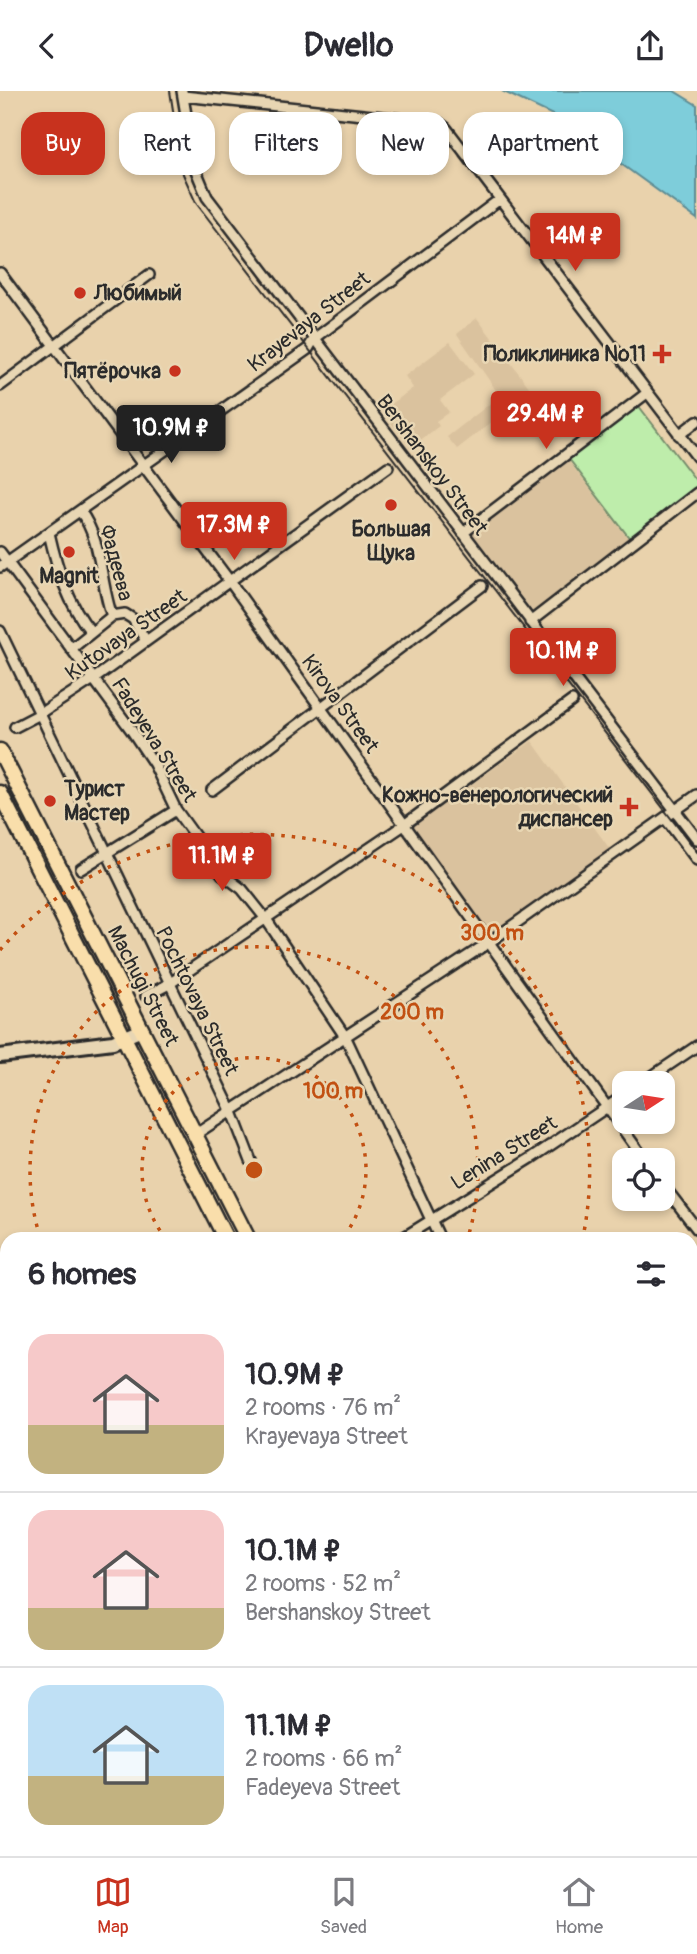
<!DOCTYPE html>
<meta charset="utf-8">
<style>
body{margin:0;font-family:Pangolin,sans-serif;background:#f7f7f7;color:#2b2b33;height:100vh;display:flex;flex-direction:column;font-size:26px;white-space:nowrap}
*{box-sizing:border-box;margin:0}
p{font-size:23px;color:#7c7c81}
.icon{flex:none;width:38px;height:38px;fill:none;stroke:currentColor;stroke-width:2;stroke-linecap:round;stroke-linejoin:round}
.map{position:relative;flex:1;overflow:hidden}
.panel{position:absolute;left:0px;top:1141px;width:698px;height:625px;display:flex;flex-direction:column;background:#fff;border-radius:21px 21px 0 0;box-shadow:0 4px 10px #0003}
.panel>*{flex:none}
.banner{position:absolute;left:21px;top:21px;width:656px;height:63px;display:flex;gap:14px}
.needle{width:46px;rotate:78deg}
.controls{position:absolute;left:612px;top:980px;display:grid;gap:14px}
.controls a{display:grid;place-items:center;width:63px;height:63px;border-radius:14px;background:#fff;box-shadow:0 4px 10px #0003;font-size:35px}
.price{position:absolute;translate:-50% -60px;padding:0 16px;border-radius:7px;background:#c8321e;color:#fff;font-size:23px;line-height:46px;filter:drop-shadow(0 2px 4px #0008)}
.price::after{content:'';position:absolute;left:50%;top:42px;width:21px;height:16px;margin-left:-10px;background:inherit;clip-path:polygon(0 0,100% 0,50% 100%)}
.price.selected{background:#222;color:#fff}
ul{padding:0;list-style:none}
li{display:flex;align-items:center;gap:21px;height:175px;padding:0 28px}
li+li{border-top:2px solid #e1e1e2}
li span{display:grid;place-items:center;flex:none;width:196px;height:140px;border-radius:21px;color:#555}
li>.icon{margin-inline-start:auto}
span .icon{width:84px;height:84px;fill:#fffc;stroke-width:1}
li b{font-size:30px}
h2{display:flex;justify-content:space-between;align-items:center;height:84px;padding:0 28px;font-size:30px}
.tag{padding:0 24px;border-radius:21px;background:#fff;box-shadow:0 4px 10px #0003;font-size:24px;line-height:63px}
.tag.selected{background:#c8321e;color:#fff}
header{display:flex;justify-content:space-between;align-items:center;height:91px;padding:0 28px;background:#fff;font-size:32px;font-weight:700}
.dock{display:flex;justify-content:space-around;align-items:center;height:98px;border-top:2px solid #e1e1e2;background:#fff;font-size:19px;color:#7c7c81}
.dock a{display:grid;justify-items:center;gap:4px}
.dock .selected{color:#c8321e}
.map>svg:first-child{display:block}
.built{fill:#dac29e}
.green{fill:#beedab;stroke:#748c6b;stroke-width:2}
.water{fill:#7ecdda;stroke:#5d8c94;stroke-width:2}
.lines{fill:none;stroke-linecap:round;stroke-linejoin:round}
.street-casing{stroke:#2b2b2b;stroke-width:14}
.secondary-casing{stroke:#2b2b2b;stroke-width:18}
.primary-casing{stroke:#2b2b2b;stroke-width:19}
.street{stroke:#e8d6b3;stroke-width:9}
.secondary{stroke:#e8d6b3;stroke-width:12}
.primary{stroke:#f9deab;stroke-width:14}
.tram{stroke:#2b2b2b;stroke-width:2}
.ring{fill:none;stroke:#c25012;stroke-width:3.5;stroke-dasharray:3.5 7}
.poi-dot{fill:#c8321e;stroke:#e8d6b3;stroke-width:2.5}
.labels{text-anchor:middle;dominant-baseline:central;stroke-width:5;stroke-linejoin:round;paint-order:stroke}
.poi-label{font-size:21px;font-weight:bold;fill:#2b2b2b;stroke:#e8d6b3;text-anchor:end}
.street-label{font-size:21px;fill:#2b2b2b;stroke:#e8d6b3}
.centre{fill:#c25012;stroke:#e8d6b3;stroke-width:3.5}
.ring-label{font-size:21px;text-anchor:middle;font-weight:bold;fill:#c25012;stroke:#e8d6b3;stroke-width:5;stroke-linejoin:round;paint-order:stroke}
</style>
<header><svg class="icon" aria-label="back" viewBox="0 0 24 24"><path d="M15 5l-7 7 7 7"/></svg>Dwello<svg class="icon" aria-label="share" viewBox="0 0 24 24"><path d="M12 15V3M7 8l5-5 5 5M5 13v7h14v-7"/></svg></header>
<div class="map">
<svg width="697" height="1765" viewBox="0 0 697 1765">
<rect width="100%" height="100%" fill="#e9d2ac"/>
<filter id="ink" filterUnits="userSpaceOnUse"><feTurbulence type="fractalNoise" baseFrequency=".0143" numOctaves="2"/><feDisplacementMap in="SourceGraphic" scale="14" xChannelSelector="R" yChannelSelector="G"/><feConvolveMatrix kernelMatrix="1 2 1 2 8 2 1 2 1" color-interpolation-filters="sRGB"/></filter>
<g filter="url(#ink)">
<path class="built" d="M477,227L532,300L457,358L447,346L500,305L457,243Z
M450,251L474,283L440,309L449,321L436,330L439,335L410,357L382,320L413,297L405,285Z
M568,369L630,450L535,523L472,442Z
M532,650L612,761L494,847L413,736Z
M0,1206L7,1209V1320L0,1317Z"/>
<path class="green" d="M638,314L697,391V397L631,449L569,368Z"/>
<path class="water" d="M502,0H674L697,14V128L555,25Z"/>
<g class="lines">
<defs>
<path id="street" d="M182,0L195,77L207,106L697,748
M183,5L439,32L446,37L697,366
M0,182L231,492L645,1069
M0,295L149,184
M679,344L697,330
M49,442C57,477 68,513 91,541
M463,442L647,302
M0,461L132,640L154,673L176,719L222,783L242,798L266,828L346,947L440,1148
M0,476L308,258L314,248L500,108
M112,525L125,523L133,528L146,550
M530,531L697,402
M0,540L232,1021L251,1070
M71,558L112,525C100,492 102,448 80,420
M15,636L38,624L95,587L388,376
M212,699L482,495
M665,727L697,769
M81,778L176,719
M146,905L169,893L404,734L572,610
M642,992L697,955
M196,1043L488,852L697,704
M663,1094L697,1138
M401,1148L533,1066L625,1004
M691,1242L697,1239
M691,1512L697,1509
M691,1616L697,1623
M673,1759L676,1765"/>
<path id="secondary" d="M0,965L113,951L142,939"/>
<path id="primary" d="M0,660L248,1148
M0,702L226,1148
M548,1759L551,1765
M567,1759L570,1765"/>
</defs>
<use href="#street" class="street-casing"/>
<use href="#secondary" class="secondary-casing"/>
<use href="#primary" class="primary-casing"/>
<use href="#street" class="street"/>
<use href="#secondary" class="secondary"/>
<use href="#primary" class="primary"/>
<path class="tram" d="M170,0L183,83L196,112L697,761"/>
</g>
</g>
<g class="ring">
<path d="M166 1148A112 112 0 1 1 342 1148"/>
<path d="M40 1146A224 224 0 1 1 468 1146"/>
<path d="M0 859A336 336 0 0 1 583 1146"/>
</g>
<g class="poi-dot">
<circle cx="80" cy="202" r="7"/>
<path d="M658.5 252.5h7v7h7v7h-7v7h-7v-7h-7v-7h7z"/>
<circle cx="175" cy="280" r="7"/>
<circle cx="391" cy="414" r="7"/>
<circle cx="69" cy="461" r="7"/>
<circle cx="50" cy="710" r="7"/>
<path d="M625.5 705.5h7v7h7v7h-7v7h-7v-7h-7v-7h7z"/>
</g>
<g class="labels">
<g class="poi-label">
<text x="94" y="202" text-anchor="start">Любимый</text>
<text x="646" y="263">Поликлиника №11</text>
<text x="161" y="280">Пятёрочка</text>
<text x="391" y="438" text-anchor="middle">Большая<tspan x="391" dy="24">Щука</tspan></text>
<text x="69" y="485" text-anchor="middle">Magnit</text>
<text x="64" y="698" text-anchor="start">Турист<tspan x="64" dy="24">Мастер</tspan></text>
<text x="613" y="704">Кожно-венерологический<tspan x="613" dy="24">диспансер</tspan></text>
</g>
<g class="street-label">
<text transform="translate(309 231) rotate(-38)">Krayevaya Street</text>
<text transform="translate(432 374) rotate(53)">Bershanskoy Street</text>
<text transform="translate(116 472) rotate(75)">Фадеева</text>
<text transform="translate(126 544) rotate(-35)">Kutovaya Street</text>
<text transform="translate(340 613) rotate(54)">Kirova Street</text>
<text transform="translate(154 649) rotate(58)">Fadeyeva Street</text>
<text transform="translate(143 895) rotate(63)">Machugi Street</text>
<text transform="translate(197 910) rotate(64)">Pochtovaya Street</text>
<text transform="translate(504 1062) rotate(-32)">Lenina Street</text>
</g>
</g>
<circle cx="254" cy="1079" r="10" class="centre"/>
<g class="ring-label">
<text x="492" y="849">300 m</text>
<text x="412" y="928">200 m</text>
<text x="333" y="1007">100 m</text>
</g>
</svg>
<div class="controls">
<a><svg class="needle" viewBox="-14 -14 28 28"><path d="M0-13l5 13h-10z" fill="#e53935"/><path d="M0 13l5-13h-10z" fill="#7c7c81"/></svg></a>
<a><svg class="icon" aria-label="locate" viewBox="0 0 24 24"><circle cx="12" cy="12" r="6"/><path d="M12 2v4M12 18v4M2 12h4M18 12h4"/></svg></a>
</div>
<b class="price" style="left:575px;top:182px">14M ₽</b>
<b class="price" style="left:546px;top:360px">29.4M ₽</b>
<b class="price selected" style="left:171px;top:374px">10.9M ₽</b>
<b class="price" style="left:234px;top:471px">17.3M ₽</b>
<b class="price" style="left:563px;top:597px">10.1M ₽</b>
<b class="price" style="left:222px;top:802px">11.1M ₽</b>
<div class="banner">
<a class="tag selected">Buy</a>
<a class="tag">Rent</a>
<a class="tag">Filters</a>
<a class="tag">New</a>
<a class="tag">Apartment</a>
</div>
<section class="panel">
<h2>6 homes<svg class="icon" aria-label="filters" viewBox="0 0 24 24"><path d="M4 7h16M4 17h16"/><circle cx="9" cy="7" r="2"/><circle cx="15" cy="17" r="2"/></svg></h2>
<ul>
<li><span style="background:linear-gradient(#f6c9c9 65%,#c2b280 0)"><svg class="icon" aria-label="home" viewBox="0 0 24 24"><path d="M3 11l9-7 9 7M6 9v11h12V9"/></svg></span><div><b>10.9M ₽</b><p>2 rooms · 76 m²</p><p>Krayevaya Street</p></div></li>
<li><span style="background:linear-gradient(#f6c9c9 70%,#c2b280 0)"><svg class="icon" aria-label="home" viewBox="0 0 24 24"><path d="M3 11l9-7 9 7M6 9v11h12V9"/></svg></span><div><b>10.1M ₽</b><p>2 rooms · 52 m²</p><p>Bershanskoy Street</p></div></li>
<li><span style="background:linear-gradient(#bfe0f5 65%,#c2b280 0)"><svg class="icon" aria-label="home" viewBox="0 0 24 24"><path d="M3 11l9-7 9 7M6 9v11h12V9"/></svg></span><div><b>11.1M ₽</b><p>2 rooms · 66 m²</p><p>Fadeyeva Street</p></div></li>
</ul>
</section>
</div>
<nav class="dock">
<a class="selected"><svg class="icon" aria-label="map" viewBox="0 0 24 24"><path d="M3 6l6-2 6 2 6-2v14l-6 2-6-2-6 2zM9 4v14M15 6v14"/></svg>Map</a>
<a><svg class="icon" aria-label="saved" viewBox="0 0 24 24"><path d="M7 4h10v16l-5-4-5 4z"/></svg>Saved</a>
<a><svg class="icon" aria-label="home" viewBox="0 0 24 24"><path d="M3 11l9-7 9 7M6 9v11h12V9"/></svg>Home</a>
</nav>
